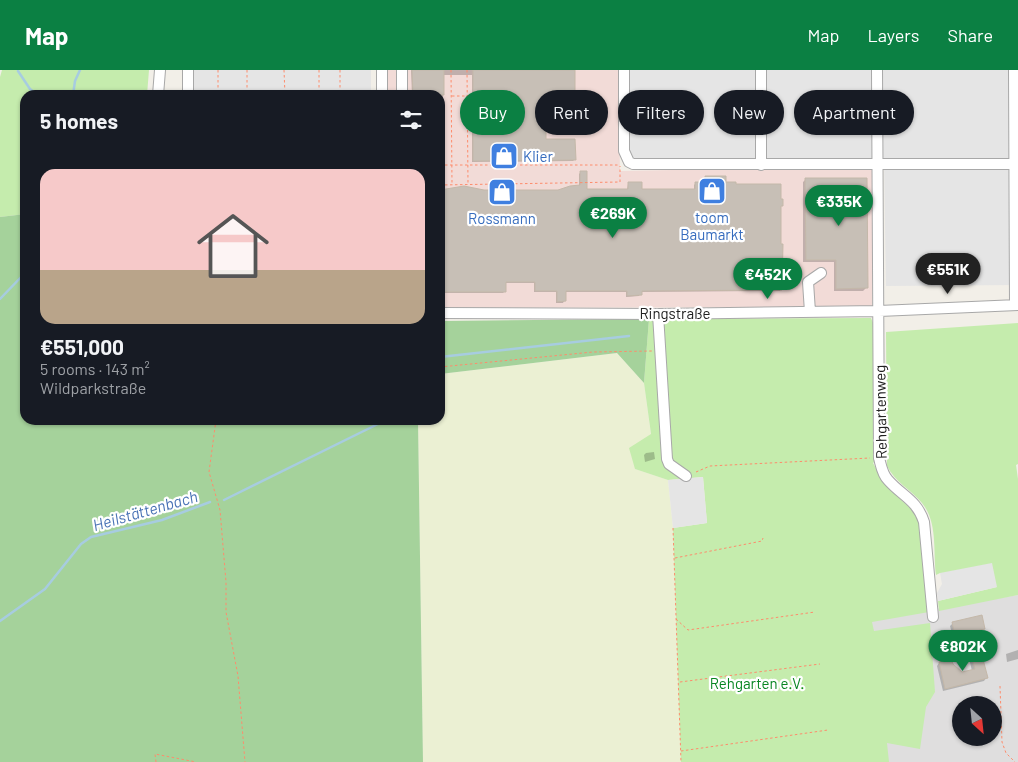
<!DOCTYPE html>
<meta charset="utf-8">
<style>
body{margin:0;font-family:Barlow,sans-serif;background:#20242c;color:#f1f3f6;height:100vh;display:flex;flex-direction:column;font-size:19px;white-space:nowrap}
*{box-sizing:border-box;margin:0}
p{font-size:16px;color:#9ea1a6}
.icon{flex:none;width:28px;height:28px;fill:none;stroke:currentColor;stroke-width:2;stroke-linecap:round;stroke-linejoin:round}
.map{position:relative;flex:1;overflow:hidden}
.panel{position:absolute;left:20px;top:20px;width:425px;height:335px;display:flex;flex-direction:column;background:#171b24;border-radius:15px;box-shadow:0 1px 4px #0004}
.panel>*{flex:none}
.guide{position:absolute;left:460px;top:20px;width:475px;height:45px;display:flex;gap:10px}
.needle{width:32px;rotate:153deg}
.controls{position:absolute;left:952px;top:626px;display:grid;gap:10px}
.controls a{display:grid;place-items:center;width:50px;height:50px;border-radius:50%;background:#171b24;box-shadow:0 1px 4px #0004;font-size:25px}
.price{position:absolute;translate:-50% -42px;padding:0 11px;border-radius:18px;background:#0b8043;color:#fff;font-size:16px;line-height:32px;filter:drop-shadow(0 1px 2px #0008)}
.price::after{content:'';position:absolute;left:50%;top:30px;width:15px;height:11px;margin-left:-8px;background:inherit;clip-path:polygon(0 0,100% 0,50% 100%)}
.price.current{background:#222;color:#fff}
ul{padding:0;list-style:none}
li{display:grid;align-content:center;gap:10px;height:265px;padding:0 20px}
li+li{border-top:1px solid #363941}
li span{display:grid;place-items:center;height:155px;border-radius:15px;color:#555}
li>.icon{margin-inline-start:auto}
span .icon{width:90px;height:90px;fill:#fffc;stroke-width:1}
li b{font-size:21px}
h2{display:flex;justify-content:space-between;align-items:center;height:60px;padding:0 20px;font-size:21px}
.tag{padding:0 18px;border-radius:22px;background:#171b24;box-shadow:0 1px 4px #0004;font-size:18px;line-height:45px}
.tag.current{background:#0b8043;color:#fff}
header{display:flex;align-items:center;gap:30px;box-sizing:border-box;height:70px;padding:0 25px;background:#0b8043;color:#fff}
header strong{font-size:24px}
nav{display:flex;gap:28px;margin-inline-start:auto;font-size:18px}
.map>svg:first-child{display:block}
.residential{fill:#dfdede;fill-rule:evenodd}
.commercial{fill:#f2dbd7}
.farmland{fill:#ebf0d3}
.grass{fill:#c5ecad}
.forest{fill:#a5d29b}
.parking{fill:#e5e5e5}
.shadow{fill:#0003}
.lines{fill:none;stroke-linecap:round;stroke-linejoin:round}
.stream{stroke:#a7cce0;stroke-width:2.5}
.building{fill:#c7bfb6;stroke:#c4b8a9}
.minor-casing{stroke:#a8a8a8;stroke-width:12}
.path{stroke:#fe8c6c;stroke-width:1;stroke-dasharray:2.5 2.5;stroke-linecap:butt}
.minor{stroke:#fff;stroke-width:10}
.labels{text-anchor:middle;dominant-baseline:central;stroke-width:4.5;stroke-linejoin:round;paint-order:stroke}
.shop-label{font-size:15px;fill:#366cbe;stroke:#fff}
.street-label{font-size:15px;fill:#212121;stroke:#fff}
.park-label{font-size:15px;fill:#088622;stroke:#fff}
.water-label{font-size:16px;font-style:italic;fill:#4972b5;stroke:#fff}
</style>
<header>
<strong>Map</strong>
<nav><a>Map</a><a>Layers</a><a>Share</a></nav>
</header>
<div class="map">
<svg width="1018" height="692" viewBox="0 0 1018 692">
<rect width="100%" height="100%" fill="#f2efe8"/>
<path class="residential" d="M1018,525V692H887L869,550ZM961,635H994V668H961Z"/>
<path class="commercial" d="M384,0H618L620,101L872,96V237L440,238V25H384Z"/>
<path class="farmland" d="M617,283L644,313L651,365L635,399L668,410L673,458L683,692H423L418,350H440V304Z"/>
<path class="grass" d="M2,0H149L147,25H25V144L0,147V7Z
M871,248L873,253L876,390L873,393L885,415L910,438L919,450L929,542L872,552L874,561L930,553L935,622L926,637L920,679L887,673L889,692H681L673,458L707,453L703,407L668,410L635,399L629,378L651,364L644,313L649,249Z
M1018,253V394L1016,395L1018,409V525L939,541L938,531L997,517L940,503L936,505C933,482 938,452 922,433C910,419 895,412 887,396L886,262Z"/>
<path class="forest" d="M25,144V350H418L423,692H0V147Z
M649,249L644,313L617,283L440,304V251Z"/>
<path class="parking" d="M192,0H371V25H192Z
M630,0H1018V215L886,216L884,89H630Z
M703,407L707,453L673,458L668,410Z
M992,493L997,517L938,531L937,523L942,514L940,503Z"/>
<path class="shadow" d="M411,0H573L574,30L572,31H544V70L574,90L573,91L472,92V5H443V90L440,92V25H412Z
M581,102L586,121L627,120L628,114L641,120H694V115L696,113H704L705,107L734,115L781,136L780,137L781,219L780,221L640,222L639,226L626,227V222H564V231L563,233H556V222H534V213H505V221L503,223H440V121H558L579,117V104Z
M806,109L866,218L863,221H834V192H803V112Z
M654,382L655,389L645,392L644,385L646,383Z
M953,553L984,558L981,561L953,568L950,556Z
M1018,580V589L1007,592L1006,584Z
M972,586L986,608L984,611L943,621L937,596L939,593L952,595L962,604L972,601L969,588Z"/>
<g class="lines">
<path class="stream" d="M18,1L30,19L38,25
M73,25L75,11L80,0
M0,229L25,203
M440,287L629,266
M224,430L386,350
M0,551L45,519L81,474L91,467L162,450L210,432"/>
</g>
<path class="building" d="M412,0H444V25H413Z
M473,0H575V30H546V69H575L576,90L473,91Z
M580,101H587V119H628V112H642V119H695V112H705V106H726V112H736V114H781V129H783V136H781V174H783L782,220L642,221V225L627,226V221H566V231L557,232V221H535V212H506V222H440V120L464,116L484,120H558L570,116L580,115Z
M805,108H867L868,218L836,219V190H806Z
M982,545L985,559L955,566L952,552Z
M981,582L988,608L945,619L939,592L951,589L953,594L962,602L975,599L971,585Z"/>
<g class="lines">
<defs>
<path id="minor" d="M188,0V25
M382,0V25
M402,0V25
M624,0V81L629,92L633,94H1018
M761,0V95
M877,0L879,388C881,395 882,404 888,410C902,426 917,430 924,452L933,547
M1014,0L1015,235
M158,25L160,0
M810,242L808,212L821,203
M440,243L658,244L879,241L1018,235
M658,244L667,389L669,394L686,406"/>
</defs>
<use href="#minor" class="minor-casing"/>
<path class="path" d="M218,0V25
M247,0V25
M284,0L285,25
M319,0V25
M340,0V25
M451,0L452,114
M467,0L468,113
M452,26H468
M440,95H619
M440,115L620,112V96
M440,297L593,282L652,281
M216,350L209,402L220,440L226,512V542L238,606L245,692
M696,402L710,396L870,388
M673,458L681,692
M675,488L762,471L763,468
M676,549L688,560L815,542
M680,612L820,594
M1000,616L1002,672L1006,683L1015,692
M681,681L828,660
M156,692L155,684L196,692"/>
<use href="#minor" class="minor"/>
</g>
<defs>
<symbol id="shop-square" viewBox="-11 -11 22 22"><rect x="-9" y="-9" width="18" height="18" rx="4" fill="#3f7fe0" stroke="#fff"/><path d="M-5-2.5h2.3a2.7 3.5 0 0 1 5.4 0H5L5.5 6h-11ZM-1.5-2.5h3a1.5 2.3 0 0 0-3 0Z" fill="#fff"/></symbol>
</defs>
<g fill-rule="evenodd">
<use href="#shop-square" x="488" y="70" width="32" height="32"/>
<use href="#shop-square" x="696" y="105" width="32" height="32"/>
<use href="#shop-square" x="486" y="106" width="32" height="32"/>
</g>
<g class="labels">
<g class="shop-label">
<text x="523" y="86" text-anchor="start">Klier</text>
<text x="712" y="147">toom<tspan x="712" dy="17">Baumarkt</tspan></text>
<text x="502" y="148">Rossmann</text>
</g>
<g class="street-label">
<text x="675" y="243">Ringstraße</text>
<text transform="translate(880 342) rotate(-91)">Rehgartenweg</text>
</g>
<g class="park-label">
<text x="757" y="613">Rehgarten e.V.</text>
</g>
<g class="water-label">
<text transform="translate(145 440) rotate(-16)">Heilstättenbach</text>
</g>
</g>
</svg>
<div class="controls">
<a><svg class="needle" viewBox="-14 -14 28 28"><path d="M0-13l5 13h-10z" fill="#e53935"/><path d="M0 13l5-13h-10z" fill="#9ea1a6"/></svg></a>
</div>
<b class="price" style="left:839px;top:157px">€335K</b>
<b class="price" style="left:613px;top:169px">€269K</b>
<b class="price current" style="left:948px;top:225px">€551K</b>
<b class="price" style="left:768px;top:230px">€452K</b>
<b class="price" style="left:963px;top:602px">€802K</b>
<div class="guide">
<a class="tag current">Buy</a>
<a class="tag">Rent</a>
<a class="tag">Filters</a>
<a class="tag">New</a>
<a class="tag">Apartment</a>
</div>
<section class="panel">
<h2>5 homes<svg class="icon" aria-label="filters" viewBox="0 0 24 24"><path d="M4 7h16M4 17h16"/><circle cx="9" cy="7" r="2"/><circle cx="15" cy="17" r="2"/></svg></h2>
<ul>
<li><span style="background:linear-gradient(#f6c9c9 65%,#b9a48a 0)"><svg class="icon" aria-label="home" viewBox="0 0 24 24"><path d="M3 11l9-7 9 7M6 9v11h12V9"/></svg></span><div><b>€551,000</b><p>5 rooms · 143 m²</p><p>Wildparkstraße</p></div></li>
</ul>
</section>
</div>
